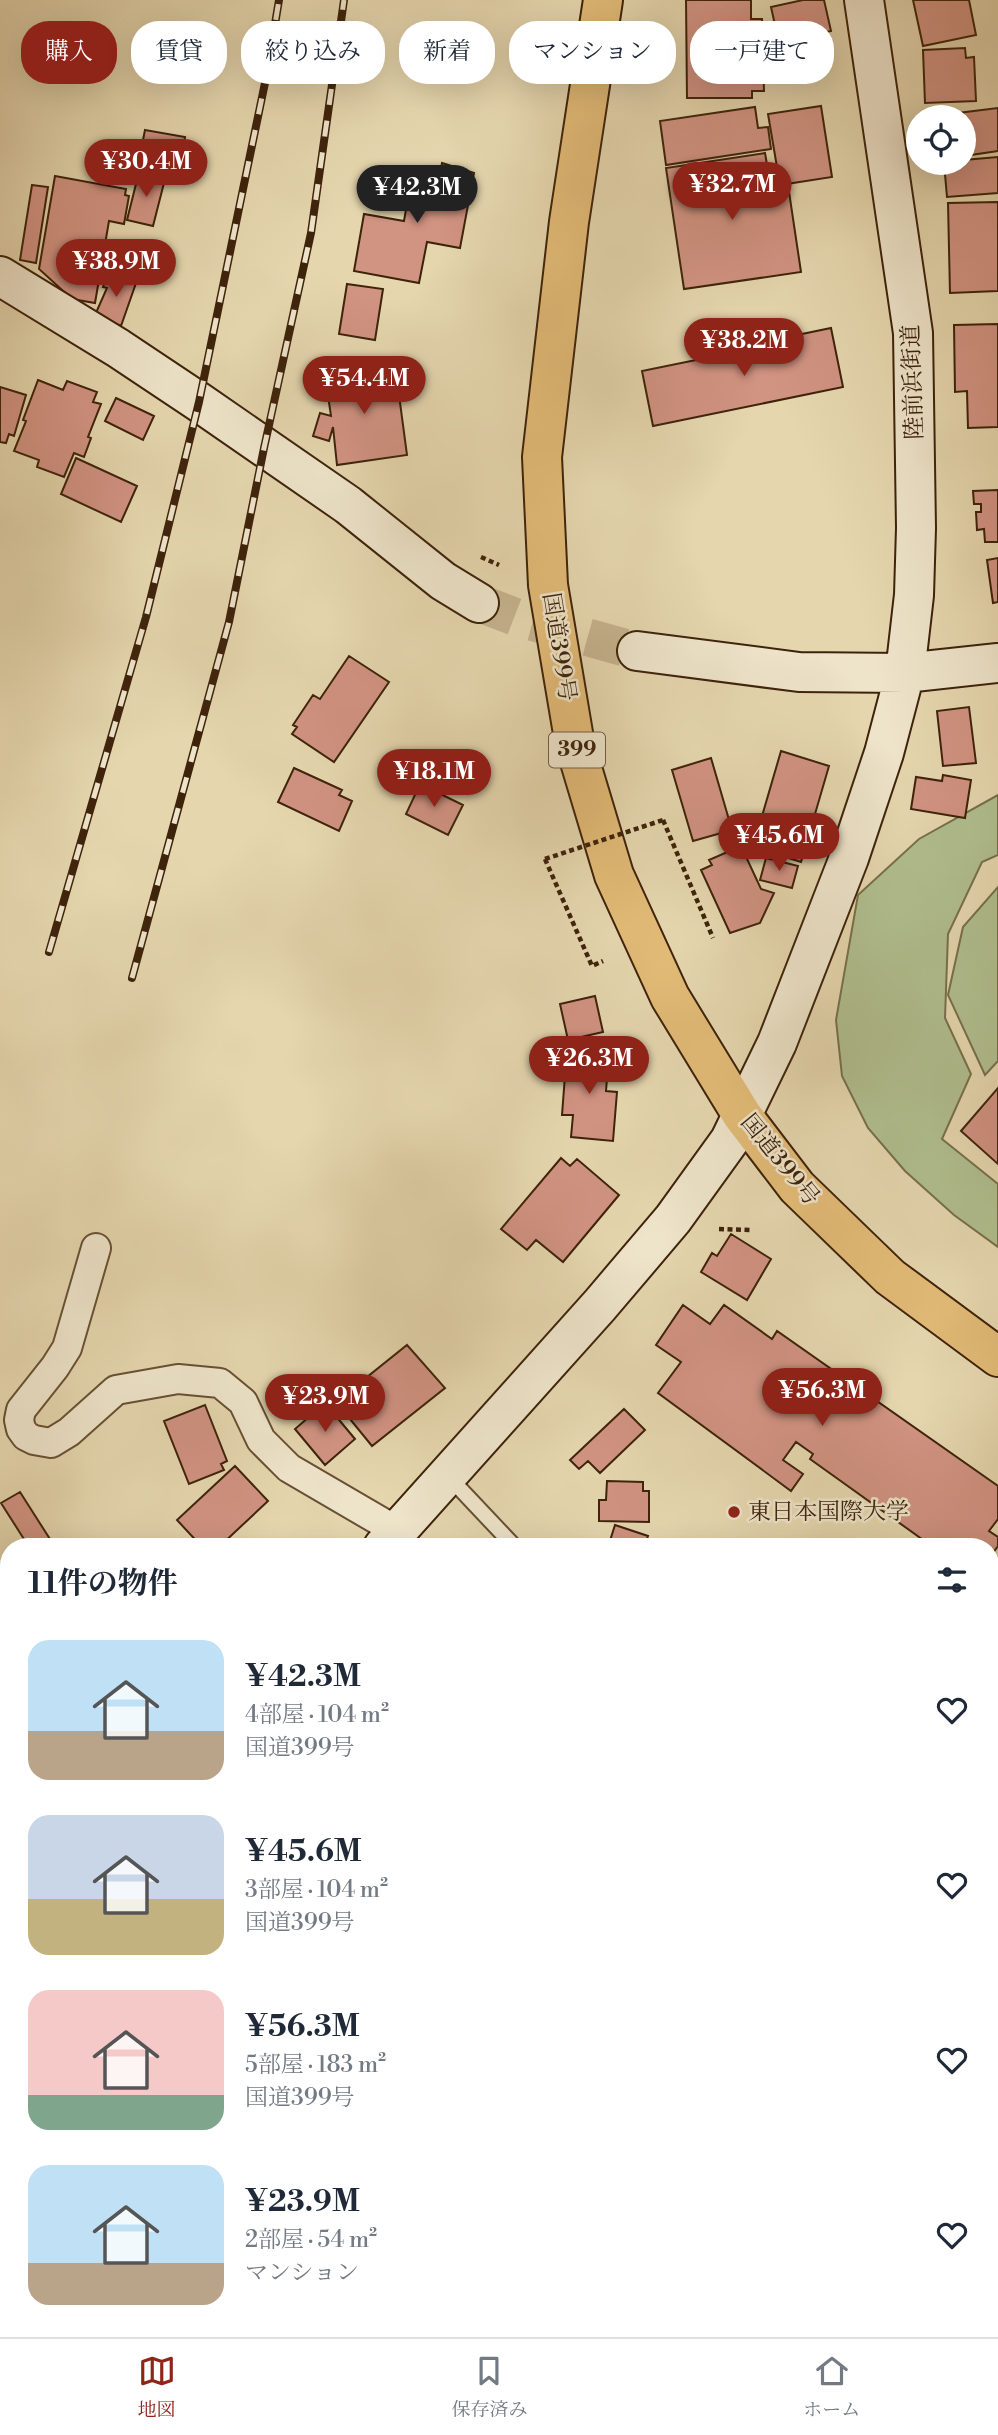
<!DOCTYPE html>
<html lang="ja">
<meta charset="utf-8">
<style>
body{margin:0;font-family:"Libre Bodoni","Noto Serif JP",serif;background:#f2f2f3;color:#1f2937;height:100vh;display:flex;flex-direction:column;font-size:26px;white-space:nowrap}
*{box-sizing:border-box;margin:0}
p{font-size:23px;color:#747a83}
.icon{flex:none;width:38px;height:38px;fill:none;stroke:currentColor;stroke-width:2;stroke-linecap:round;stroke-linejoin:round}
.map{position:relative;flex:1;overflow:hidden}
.side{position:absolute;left:0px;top:1538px;width:999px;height:800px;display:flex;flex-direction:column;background:#fff;border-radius:28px 28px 0 0;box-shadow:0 7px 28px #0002}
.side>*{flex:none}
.banner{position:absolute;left:21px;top:21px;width:957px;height:63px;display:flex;gap:14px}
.controls{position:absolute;left:906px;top:105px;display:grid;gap:14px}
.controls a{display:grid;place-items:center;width:70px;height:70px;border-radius:50%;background:#fff;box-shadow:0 7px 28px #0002;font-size:35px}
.price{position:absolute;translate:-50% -60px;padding:0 16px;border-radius:24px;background:#8f2418;color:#fff;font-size:23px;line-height:46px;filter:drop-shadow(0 2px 4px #0008)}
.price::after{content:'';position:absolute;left:50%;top:42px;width:21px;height:16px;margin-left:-10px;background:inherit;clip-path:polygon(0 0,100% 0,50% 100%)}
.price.active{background:#222;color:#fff}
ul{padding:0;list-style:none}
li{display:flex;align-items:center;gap:21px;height:175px;padding:0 28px}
li span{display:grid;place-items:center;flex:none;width:196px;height:140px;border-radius:21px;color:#555}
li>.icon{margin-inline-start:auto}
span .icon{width:84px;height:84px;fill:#fffc;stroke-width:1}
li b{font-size:30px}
h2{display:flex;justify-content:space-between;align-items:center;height:84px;padding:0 28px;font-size:30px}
.chip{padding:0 24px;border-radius:28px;background:#fff;box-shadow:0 7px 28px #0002;font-size:24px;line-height:63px}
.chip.active{background:#8f2418;color:#fff}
.tabs{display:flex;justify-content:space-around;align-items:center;height:98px;border-top:2px solid #e0e1e3;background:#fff;font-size:19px;color:#747a83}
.tabs a{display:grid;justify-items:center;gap:4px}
.tabs .active{color:#8f2418}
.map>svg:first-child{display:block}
.green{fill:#b0be8e;stroke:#77704c;stroke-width:2}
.building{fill:#d19382;stroke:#3e230b;stroke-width:2}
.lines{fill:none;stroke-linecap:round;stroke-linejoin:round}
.secondary-tunnel{stroke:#c4b28d;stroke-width:38;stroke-dasharray:38 19;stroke-linecap:butt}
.lane-casing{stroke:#685034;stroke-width:18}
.street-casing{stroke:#685034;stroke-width:32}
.secondary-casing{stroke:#3e230b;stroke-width:42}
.highway-casing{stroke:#3e230b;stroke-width:42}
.path{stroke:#3e230b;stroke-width:4.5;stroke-dasharray:5 3.5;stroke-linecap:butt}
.lane{stroke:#eee4ca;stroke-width:14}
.street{stroke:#eee4ca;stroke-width:28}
.secondary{stroke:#eee4ca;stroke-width:38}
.highway{stroke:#e2bb77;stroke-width:38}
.rail-casing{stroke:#3e230b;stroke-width:8}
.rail{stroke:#eee4ca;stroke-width:5;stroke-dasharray:16;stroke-linecap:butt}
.path-bridge{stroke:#3e230b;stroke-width:4.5;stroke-dasharray:5 3.5;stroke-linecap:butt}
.poi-dot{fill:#8f2418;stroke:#eee4ca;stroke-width:2.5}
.labels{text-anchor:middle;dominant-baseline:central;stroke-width:5;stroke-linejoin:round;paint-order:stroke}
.shield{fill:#eee4ca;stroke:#735d44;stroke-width:2}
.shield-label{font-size:21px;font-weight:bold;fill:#3e230b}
.street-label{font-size:23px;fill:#3e230b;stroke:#eee4ca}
.poi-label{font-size:23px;fill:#3e230b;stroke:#eee4ca;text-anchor:start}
</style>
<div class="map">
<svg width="998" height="2337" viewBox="0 0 998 2337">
<rect width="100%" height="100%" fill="#e5d6ae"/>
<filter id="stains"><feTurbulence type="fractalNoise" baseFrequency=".00286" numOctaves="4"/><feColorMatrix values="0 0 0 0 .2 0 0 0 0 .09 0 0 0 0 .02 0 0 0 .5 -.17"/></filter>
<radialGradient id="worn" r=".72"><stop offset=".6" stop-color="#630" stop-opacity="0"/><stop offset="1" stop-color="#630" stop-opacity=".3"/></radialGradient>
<path class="green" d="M998,795V855L982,862L948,934L945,1018L971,1074L942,1139L998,1184V1247L954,1215L905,1171L868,1128L842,1076L836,1020L858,895L919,839Z
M998,887V1061L985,1075L948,995L963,927Z"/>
<path class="building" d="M686,0H751V19H762L764,91H752V98H687Z
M803,0H824L831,31L779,43L771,7Z
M913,0H969L976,35L923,46Z
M965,48L966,58L974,57L976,101L925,103L923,50Z
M821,106L832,177L780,185L768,114Z
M755,107L758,128L768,127L771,149L666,165L660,121Z
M998,108V151L964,156V117H942V115Z
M145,130L185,137L182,157L141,150Z
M765,153L771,188L788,185L801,272L684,289L666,168Z
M998,157V193L947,197L944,163H964V160Z
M442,163L474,173L460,248L427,242L419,283L354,271L364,214L404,221L413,170L440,174Z
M139,172L165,179L153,226L127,220Z
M55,176L126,189L125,195L129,196L124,224L109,221L95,303L72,299L39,269Z
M32,185L48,187L36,263L20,260Z
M998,202V291L950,293L948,203Z
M109,272L136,283L121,326L95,315L107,288L103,287Z
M347,284L383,289L375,340L339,334Z
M998,324V427L968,428L967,391L955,392L954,325Z
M831,328L843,387L653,426L642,371L745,350L744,346Z
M395,365L407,455L337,465L333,427L329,441L313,436L320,413L331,416L325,375Z
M38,380L63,390L67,381L97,392L93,402L101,404L88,437L91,438L84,457L74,453L64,477L37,467L39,460L14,451L26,421L23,420Z
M0,387L26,395L14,436L9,434L6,443L0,442Z
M116,398L154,416L143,440L105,421Z
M76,458L137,486L121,522L61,494Z
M998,490V542H985L984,529L977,530L976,512H981V504H974L973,491Z
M998,558V602L993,603L987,560Z
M349,656L389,682L334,762L292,734L297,727L293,725L313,695L320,699Z
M969,707L976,763L943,766L937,711Z
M781,751L829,766L801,862L753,847Z
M711,758L732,830L693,841L672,770Z
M294,768L342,790L339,795L352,801L339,831L278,802Z
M943,775L971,780L965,818L911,809L916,777L942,781Z
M420,784L463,805L448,835L406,814Z
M741,846L761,889L774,893L760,923L730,933L701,870L712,865L709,860Z
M766,858L798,866L792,888L760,880Z
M595,996L603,1032L568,1040L560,1004Z
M567,1049L605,1052L603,1078H607L606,1091L617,1092L613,1141L571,1137L573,1115H562Z
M998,1088V1164L961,1131Z
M561,1158L570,1166L577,1159L619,1195L563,1262L536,1240L527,1250L501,1229Z
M731,1234L771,1259L747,1300L701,1272L712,1253L717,1256Z
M683,1305L710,1324L724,1305L772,1339L777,1331L998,1486V1519L989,1531L998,1537V1546L990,1557V1547H933L810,1459L813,1454L796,1442L783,1460L803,1474L791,1491L658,1393L681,1362L656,1345Z
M407,1345L445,1388L372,1446L336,1402Z
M325,1403L355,1439L325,1465L295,1429Z
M205,1405L227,1461L221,1464L224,1470L189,1484L164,1421Z
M624,1409L645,1430L600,1473L588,1461L579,1469L570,1460Z
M235,1466L268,1501L219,1547H202L177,1520Z
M607,1481L643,1482V1491H649V1522L599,1521V1500H606Z
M20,1492L55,1547H29L1,1503Z
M615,1525L648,1536L645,1545L651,1547H608Z
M0,1738L9,1742L8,1768L0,1765Z
M994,1781L998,1782V1805L990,1803Z
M996,1826H998V1932L990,1931V1870Z
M9,1904V1986L0,1982V1925Z
M990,1942L998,1944V2011L990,2009Z
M990,2022L998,2023V2072L990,2071Z
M998,2109V2139L990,2141V2111Z
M998,2186V2232H992Z
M990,2318H998V2337H982L983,2329H990Z
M249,2329H292L306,2337H244Z
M634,2329H677L673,2337H629Z
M942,2329H977V2337H942Z"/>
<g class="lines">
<path class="secondary-tunnel" d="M479,603L518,618L637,651"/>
<defs>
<path id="lane" d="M448,1476L515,1547"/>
<path id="street" d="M96,1248L67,1348L55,1367L21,1410L19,1420L21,1429L26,1436L34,1440L51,1443L69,1432L116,1390L178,1379L220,1383L243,1402L261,1440L289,1468L397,1531
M0,2176L9,2175
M61,2329L69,2337"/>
<path id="secondary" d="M0,276L118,348L199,402L348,505L443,581L479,603
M637,651L799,672L905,673L998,663
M383,1547L600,1305L673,1219L730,1140L777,1043L849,858L884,753L905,673L914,595L916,528L913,333L864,0
M116,2337V2329"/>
<path id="highway" d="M603,0L569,222L542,457L548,585L575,745L614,875L670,997L742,1115L797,1187L890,1277L998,1357"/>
</defs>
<use href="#lane" class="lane-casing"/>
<use href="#street" class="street-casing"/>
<use href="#secondary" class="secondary-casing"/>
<use href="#highway" class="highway-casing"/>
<path class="path" d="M481,557L499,565
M663,820L713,938
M545,859L592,966L603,961
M719,1229L750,1230
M0,1883L9,1878"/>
<use href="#lane" class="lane"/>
<use href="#street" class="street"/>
<use href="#secondary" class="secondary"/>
<use href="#highway" class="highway"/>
<defs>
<path id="rail" d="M49,952L146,617L199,402L266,78L279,0
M132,978L229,622L264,448L311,233L344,0"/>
</defs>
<use href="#rail" class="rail-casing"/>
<use href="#rail" class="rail"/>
<path class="path-bridge" d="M545,859L663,820"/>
</g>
<circle class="poi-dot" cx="734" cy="1512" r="7"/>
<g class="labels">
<rect class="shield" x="549" y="732.5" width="56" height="35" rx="5"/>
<g class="shield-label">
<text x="577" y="750">399</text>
</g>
<g class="street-label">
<text transform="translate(913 382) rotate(-92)">陸前浜街道</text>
<text transform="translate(559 647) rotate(81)">国道399号</text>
<text transform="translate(780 1160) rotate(51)">国道399号</text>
</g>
<g class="poi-label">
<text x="748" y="1512">東日本国際大学</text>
</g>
</g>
<rect width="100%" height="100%" filter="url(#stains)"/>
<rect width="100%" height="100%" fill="url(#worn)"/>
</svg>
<div class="controls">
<a><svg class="icon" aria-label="locate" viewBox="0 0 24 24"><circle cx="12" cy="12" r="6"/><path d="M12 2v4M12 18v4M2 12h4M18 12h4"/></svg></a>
</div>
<b class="price" style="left:146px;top:199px">¥30.4M</b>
<b class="price" style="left:732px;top:222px">¥32.7M</b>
<b class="price active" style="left:417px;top:225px">¥42.3M</b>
<b class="price" style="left:116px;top:299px">¥38.9M</b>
<b class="price" style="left:744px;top:378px">¥38.2M</b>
<b class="price" style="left:364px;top:416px">¥54.4M</b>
<b class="price" style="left:434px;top:809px">¥18.1M</b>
<b class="price" style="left:779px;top:873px">¥45.6M</b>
<b class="price" style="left:589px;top:1096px">¥26.3M</b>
<b class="price" style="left:822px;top:1428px">¥56.3M</b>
<b class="price" style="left:325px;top:1434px">¥23.9M</b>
<div class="banner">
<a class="chip active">購入</a>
<a class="chip">賃貸</a>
<a class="chip">絞り込み</a>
<a class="chip">新着</a>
<a class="chip">マンション</a>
<a class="chip">一戸建て</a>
</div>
<section class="side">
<h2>11件の物件<svg class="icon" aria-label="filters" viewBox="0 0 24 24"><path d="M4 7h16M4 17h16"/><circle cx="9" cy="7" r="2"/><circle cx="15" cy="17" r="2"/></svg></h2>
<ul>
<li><span style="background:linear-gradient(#bfe0f5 65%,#b9a48a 0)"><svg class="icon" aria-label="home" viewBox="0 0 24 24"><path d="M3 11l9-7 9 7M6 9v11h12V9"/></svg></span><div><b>¥42.3M</b><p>4部屋 · 104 m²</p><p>国道399号</p></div><svg class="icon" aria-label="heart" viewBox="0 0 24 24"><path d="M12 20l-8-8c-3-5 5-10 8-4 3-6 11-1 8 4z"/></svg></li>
<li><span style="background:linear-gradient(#c9d6e8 60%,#c2b280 0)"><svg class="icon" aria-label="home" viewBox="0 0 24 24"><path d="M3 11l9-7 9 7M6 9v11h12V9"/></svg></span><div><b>¥45.6M</b><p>3部屋 · 104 m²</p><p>国道399号</p></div><svg class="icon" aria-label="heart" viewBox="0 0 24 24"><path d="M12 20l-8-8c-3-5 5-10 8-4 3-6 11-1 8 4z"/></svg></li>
<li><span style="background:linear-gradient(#f6c9c9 75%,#7fa58c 0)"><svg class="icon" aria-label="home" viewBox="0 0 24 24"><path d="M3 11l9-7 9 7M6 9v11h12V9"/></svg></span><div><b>¥56.3M</b><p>5部屋 · 183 m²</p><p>国道399号</p></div><svg class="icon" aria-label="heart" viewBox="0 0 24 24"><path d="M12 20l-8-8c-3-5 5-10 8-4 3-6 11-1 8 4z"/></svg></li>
<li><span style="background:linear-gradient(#bfe0f5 70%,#b9a48a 0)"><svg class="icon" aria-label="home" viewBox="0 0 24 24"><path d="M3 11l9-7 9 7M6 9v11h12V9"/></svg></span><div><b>¥23.9M</b><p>2部屋 · 54 m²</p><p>マンション</p></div><svg class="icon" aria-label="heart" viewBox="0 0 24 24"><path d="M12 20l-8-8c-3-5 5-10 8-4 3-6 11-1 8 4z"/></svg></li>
</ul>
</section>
</div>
<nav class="tabs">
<a class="active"><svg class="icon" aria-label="map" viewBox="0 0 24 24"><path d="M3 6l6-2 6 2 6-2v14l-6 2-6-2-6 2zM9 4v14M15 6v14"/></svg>地図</a>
<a><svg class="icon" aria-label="saved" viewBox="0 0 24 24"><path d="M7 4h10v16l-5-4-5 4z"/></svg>保存済み</a>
<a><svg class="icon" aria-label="home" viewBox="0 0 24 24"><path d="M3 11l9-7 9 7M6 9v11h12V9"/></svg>ホーム</a>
</nav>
